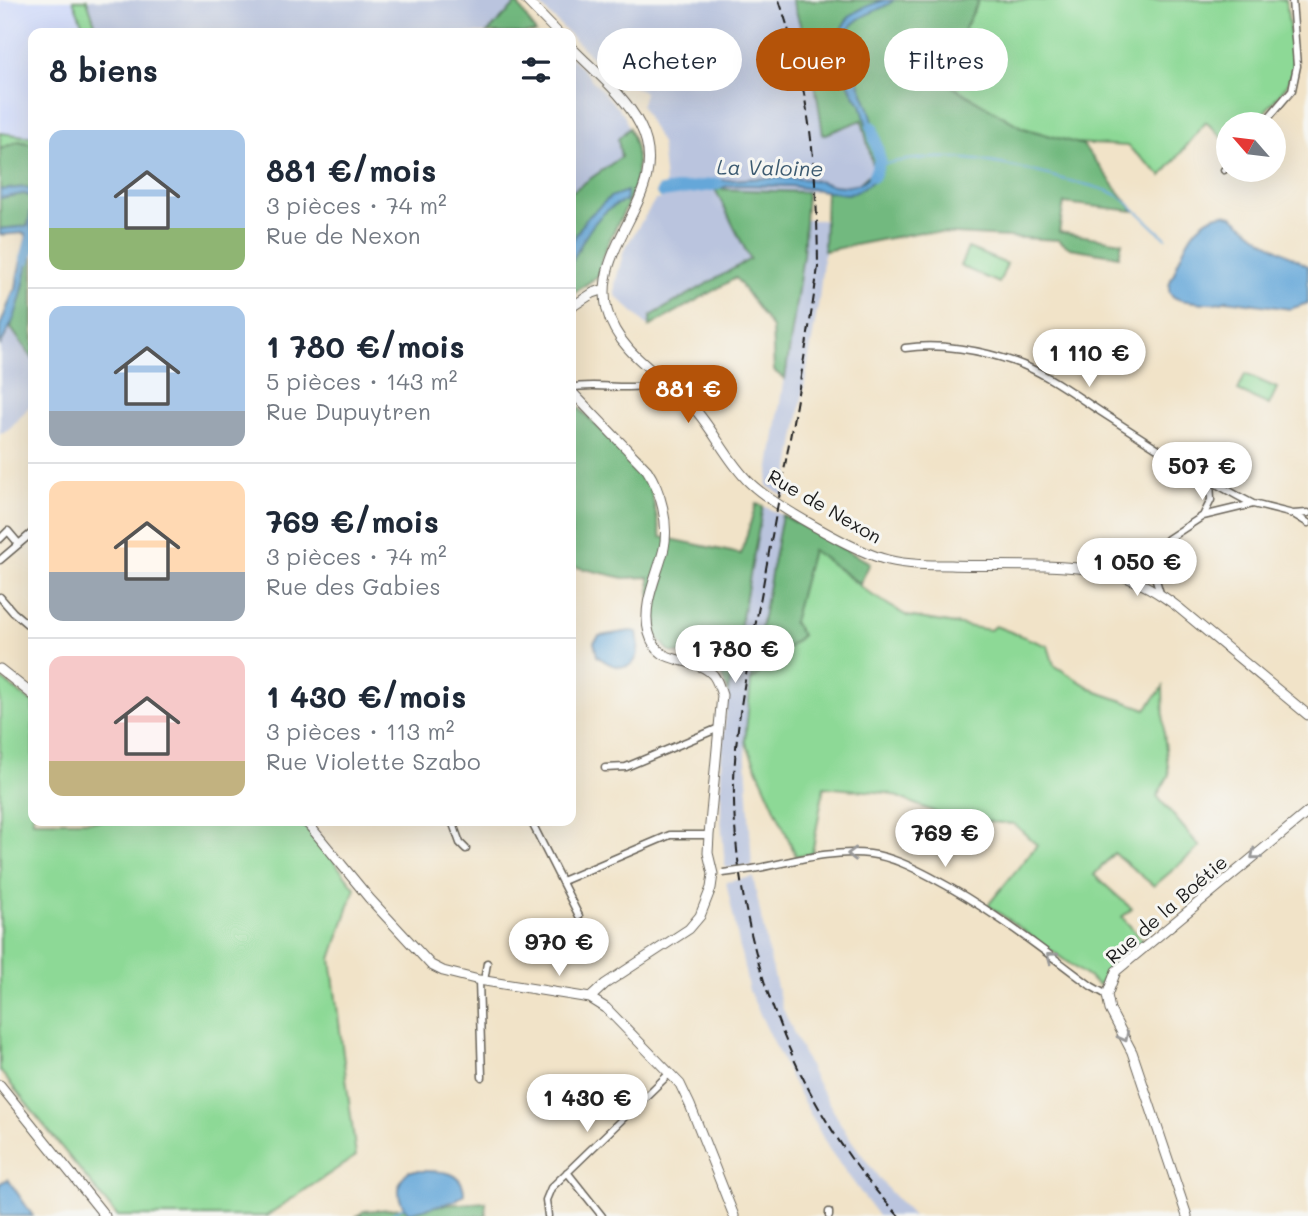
<!DOCTYPE html>
<html lang="fr">
<meta charset="utf-8">
<style>
body{margin:0;font-family:Mali,sans-serif;background:#f2f2f3;color:#1f2937;height:100vh;display:flex;flex-direction:column;font-size:26px;white-space:nowrap}
*{box-sizing:border-box;margin:0}
p{font-size:23px;color:#747a83}
.icon{flex:none;width:38px;height:38px;fill:none;stroke:currentColor;stroke-width:2;stroke-linecap:round;stroke-linejoin:round}
.map{position:relative;flex:1;overflow:hidden}
.sheet{position:absolute;left:28px;top:28px;width:548px;height:798px;display:flex;flex-direction:column;background:#fff;border-radius:14px;box-shadow:0 7px 28px #0002}
.sheet>*{flex:none}
.top-card{position:absolute;left:597px;top:28px;width:606px;height:63px;display:flex;gap:14px}
.needle{width:46px;rotate:298deg}
.tools{position:absolute;left:1216px;top:112px;display:grid;gap:14px}
.tools a{display:grid;place-items:center;width:70px;height:70px;border-radius:50%;background:#fff;box-shadow:0 7px 28px #0002;font-size:35px}
.price{position:absolute;translate:-50% -60px;padding:0 16px;border-radius:24px;background:#fff;color:#222;font-size:23px;line-height:46px;filter:drop-shadow(0 2px 4px #0008)}
.price::after{content:'';position:absolute;left:50%;top:42px;width:21px;height:16px;margin-left:-10px;background:inherit;clip-path:polygon(0 0,100% 0,50% 100%)}
.price.current{background:#b45309;color:#fff}
ul{padding:0;list-style:none}
li{display:flex;align-items:center;gap:21px;height:175px;padding:0 21px}
li+li{border-top:2px solid #e0e1e3}
li span{display:grid;place-items:center;flex:none;width:196px;height:140px;border-radius:14px;color:#555}
li>.icon{margin-inline-start:auto}
span .icon{width:84px;height:84px;fill:#fffc;stroke-width:1}
li b{font-size:30px}
h2{display:flex;justify-content:space-between;align-items:center;height:84px;padding:0 21px;font-size:30px}
.tag{padding:0 24px;border-radius:32px;background:#fff;box-shadow:0 7px 28px #0002;font-size:24px;line-height:63px}
.tag.current{background:#b45309;color:#fff}
.map>svg:first-child{display:block}
.built{fill:#d0daf9}
.industrial{fill:#bac4de}
.green{fill:#8dd996;stroke:#547a59;stroke-width:2}
.forest{fill:#72b97f;stroke:#476a4e;stroke-width:2}
.water{fill:#65a7d9;stroke:#40627a;stroke-width:2}
.lines{fill:none;stroke-linecap:round;stroke-linejoin:round}
.stream{stroke:#65a7d9;stroke-width:2}
.river{stroke:#65a7d9;stroke-width:12}
.street-casing{stroke:#676258;stroke-width:9}
.secondary-casing{stroke:#676258;stroke-width:11}
.street{stroke:#fff;stroke-width:6}
.secondary{stroke:#fff;stroke-width:9}
.rail{stroke:#1c1c1c;stroke-width:2;stroke-dasharray:10 5;stroke-linecap:butt}
.street-bridge-casing{stroke:#676258;stroke-width:9;stroke-linecap:butt}
.street-bridge{stroke:#fff;stroke-width:6}
.oneway{stroke:#999}
.labels{text-anchor:middle;dominant-baseline:central;stroke-width:6;stroke-linejoin:round;paint-order:stroke}
.street-label{font-size:19px;fill:#1c1c1c;stroke:#f6f6f2}
.water-label{font-size:21px;font-style:italic;fill:#3d5b71;stroke:#f6f6f2}
</style>
<div class="map">
<svg width="1308" height="1216" viewBox="0 0 1308 1216">
<rect width="100%" height="100%" fill="#f6f6f2"/>
<filter id="ink" filterUnits="userSpaceOnUse"><feTurbulence type="fractalNoise" baseFrequency=".0143" numOctaves="2"/><feDisplacementMap in="SourceGraphic" scale="14" xChannelSelector="R" yChannelSelector="G"/><feConvolveMatrix kernelMatrix="1 2 1 2 8 2 1 2 1" color-interpolation-filters="sRGB"/></filter>
<filter id="wash" filterUnits="userSpaceOnUse"><feTurbulence type="fractalNoise" baseFrequency=".00686" numOctaves="4" result="noise"/><feDisplacementMap in="SourceGraphic" scale="28" xChannelSelector="R" yChannelSelector="G"/><feGaussianBlur stdDeviation="1.57" result="paint"/><feColorMatrix in="noise" values="0 0 0 0 0 0 0 0 0 0 0 0 0 0 0 0 0 1.4 0 .05"/><feComposite in="paint" operator="in"/></filter>
<g filter="url(#wash)">
<rect width="100%" height="100%" fill="#f1e3c8"/>
<path class="built" d="M0,0H73L86,33H33V144L19,141L0,149Z"/>
<path class="industrial" d="M87,0H514L517,3L487,33H98Z
M535,0H792L803,32L816,84L823,134L862,120L874,170L854,188L807,192L716,189L751,259L652,316L649,327L615,295V284L624,250L655,200L661,199L665,183L661,143L641,106L645,93L606,71Z
M570,56L624,115L629,128L618,139L621,157L571,193Z
M805,220H825L824,251L819,300L785,497L767,486L803,255Z
M11,328L33,359V402L11,428L0,434V343Z
M763,506L782,515L751,681L745,741L752,867L725,868L721,817V759L728,692Z
M753,877L769,955L782,1007L813,1075L846,1133L885,1186L913,1216H878L829,1149L789,1075L749,991L726,882Z"/>
<path class="green" d="M73,0H87L98,33H86Z
M979,0H1286L1294,69L1287,85L1255,124H1228V143L1206,122L1162,176L1127,146L1075,143L1023,128L939,79Z
M0,133L33,137V144L19,141L0,149Z
M968,248L1007,264L999,283L960,266Z
M1245,374L1277,388L1269,405L1238,391Z
M812,549L872,595L907,616L990,630L995,626L1048,646L1054,665L1097,692L1146,709L1163,687L1164,733L1169,775L1157,796L1200,847L1154,886L1114,853L1094,875L1132,909L1122,917L1144,942L1109,969L1099,985L988,905L1037,845L1014,824L949,818L888,793L824,787L812,854L796,856L745,741L751,681L802,635L793,622Z
M0,678L33,703V821H299L305,825L355,888L331,959L356,1156L266,1216H117L0,1071Z"/>
<path class="forest" d="M792,0H979L940,79L1023,128L1083,145L1134,211L1064,203L1059,232L1122,242L1119,256L1070,248L1058,240L921,232L824,251L826,190L854,188L874,170L862,120L823,135C817,88 808,44 792,0Z
M517,3L536,33H487Z
M629,128C657,192 607,219 598,276L571,295L570,193L621,157L618,139Z
M19,141L33,144V194L27,195L33,197L28,226L0,229V198L11,196L0,195V149Z
M715,189L807,192L803,255L785,379L774,371L772,328L736,278L649,327L651,316L750,259Z
M33,209V359L11,328Z
M570,399L648,477L661,537L741,554L756,504L763,506L728,692L719,669L682,654L670,652L654,634L649,577L624,578L571,566Z
M782,515L870,563L860,584L812,550L793,622L802,635L751,681Z
M486,1202V1216H357L364,1211Z"/>
<path class="water" d="M884,0H894C882,11 862,13 852,25C837,42 866,96 871,114C876,132 877,151 880,169L877,177L869,184L854,193L846,194L791,186L733,185L715,189L701,187L700,182C734,180 770,176 804,179C820,180 837,189 853,185C866,182 876,172 875,158L861,104C846,90 832,38 846,21C855,9 871,5 884,0Z
M25,187L33,190C33,231 29,276 15,316C11,326 5,336 0,346V326L13,292L16,289L18,274L27,236L24,233L0,235V229L28,226L33,197L24,194L0,198V190Z
M627,191L625,201C596,210 583,240 571,264V243L585,220L610,197Z
M1224,214L1232,216L1264,241L1308,266V303L1290,309L1227,300C1216,305 1206,303 1195,302C1187,301 1175,301 1170,293C1167,287 1171,279 1174,273C1183,249 1194,217 1224,214Z
M631,631L637,632C644,667 625,677 597,656L594,642L599,636Z
M409,1171C429,1172 464,1165 464,1194L455,1201L409,1213C396,1201 395,1181 409,1171Z
M8,1179L33,1216H0V1183Z"/>
<g class="lines">
<path class="stream" d="M880,165C946,149 1002,162 1066,180C1082,184 1102,187 1117,195C1132,204 1151,226 1166,238
M389,1216L403,1207"/>
<path class="river" d="M872,127L880,160L874,176
M662,192L718,184
M26,259L33,236"/>
</g>
</g>
<g filter="url(#ink)">
<g class="lines">
<defs>
<path id="street" d="M1263,124L1292,90L1297,66L1292,0
M1224,170L1228,165
M905,348C940,343 981,350 1015,362C1044,372 1072,393 1098,410C1149,443 1199,476 1253,504
M570,388C597,381 641,395 662,379
M1295,515L1308,523
M1203,516L1211,500L1210,481
M0,539L8,531L19,544
M1156,552L1153,570L1160,593
M0,560L33,532
M1120,576L1156,552L1168,539L1203,516L1253,504L1293,514L1308,513
M0,597L13,612L33,629
M605,768L626,767L719,728
M452,821L460,843L466,849
M531,821L579,916
M753,869C791,862 832,849 870,854C892,857 912,867 931,877C988,907 1039,947 1091,986L1107,995
M562,881L670,835H709
M479,980L482,1077
M484,981L487,963
M567,1172L602,1216
M829,1212V1216
M548,1216L546,1200L551,1188L670,1073"/>
<path id="secondary" d="M526,0L558,33
M570,46C594,71 625,95 640,125C675,193 591,241 607,310C618,354 664,376 693,407C714,430 727,461 750,483C773,505 857,553 888,560C908,565 930,565 951,565C1001,567 1072,562 1119,575C1142,582 1161,594 1179,608L1308,715
M570,308L593,293L605,289
M570,390L647,470C661,491 669,523 664,548C658,575 641,604 649,633C659,668 687,654 710,672C717,677 719,687 722,695L709,835L708,853L713,874L711,888L700,916L689,929L605,984L590,998
M0,669L33,695
M303,821L309,825L369,898L431,965L443,971L479,980L590,998L606,1008L680,1084L690,1105L734,1216
M0,1085L105,1216
M1187,1216L1132,1052L1110,1010L1107,995L1116,971L1308,812"/>
</defs>
<use href="#street" class="street-casing"/>
<use href="#secondary" class="secondary-casing"/>
<use href="#street" class="street"/>
<use href="#secondary" class="secondary"/>
<path class="rail" d="M779,0C811,94 817,169 818,267C803,376 781,484 762,591C750,654 736,716 734,780C731,932 792,1106 899,1216"/>
<defs>
<path id="street-bridge" d="M723,873L753,869"/>
</defs>
<use href="#street-bridge" class="street-bridge-casing"/>
<use href="#street-bridge" class="street-bridge"/>
</g>
<defs><path id="oneway-chevron" d="M-2-3.5L2.5 0L-2 3.5" fill="none" stroke-width="1.6" stroke-linecap="round" stroke-linejoin="round" transform="scale(1.75)"/></defs>
<g class="oneway">
<use href="#oneway-chevron" transform="translate(852 854) rotate(-179)"/>
<use href="#oneway-chevron" transform="translate(1255 855) rotate(141)"/>
<use href="#oneway-chevron" transform="translate(1051 957) rotate(-143)"/>
<use href="#oneway-chevron" transform="translate(1124 1037) rotate(62)"/>
</g>
</g>
<g class="labels">
<g class="street-label">
<text transform="translate(825 506) rotate(30)">Rue de Nexon</text>
<text transform="translate(1166 909) rotate(-41)">Rue de la Boétie</text>
</g>
<g class="water-label">
<text transform="translate(770 167) rotate(1)">La Valoine</text>
</g>
</g>
</svg>
<div class="tools">
<a><svg class="needle" viewBox="-14 -14 28 28"><path d="M0-13l5 13h-10z" fill="#e53935"/><path d="M0 13l5-13h-10z" fill="#747a83"/></svg></a>
</div>
<b class="price" style="left:1089px;top:389px">1 110 €</b>
<b class="price current" style="left:688px;top:425px">881 €</b>
<b class="price" style="left:1202px;top:502px">507 €</b>
<b class="price" style="left:1137px;top:598px">1 050 €</b>
<b class="price" style="left:735px;top:685px">1 780 €</b>
<b class="price" style="left:945px;top:869px">769 €</b>
<b class="price" style="left:559px;top:978px">970 €</b>
<b class="price" style="left:587px;top:1134px">1 430 €</b>
<div class="top-card">
<a class="tag">Acheter</a>
<a class="tag current">Louer</a>
<a class="tag">Filtres</a>
</div>
<section class="sheet">
<h2>8 biens<svg class="icon" aria-label="filters" viewBox="0 0 24 24"><path d="M4 7h16M4 17h16"/><circle cx="9" cy="7" r="2"/><circle cx="15" cy="17" r="2"/></svg></h2>
<ul>
<li><span style="background:linear-gradient(#a9c7e8 70%,#8fb573 0)"><svg class="icon" aria-label="home" viewBox="0 0 24 24"><path d="M3 11l9-7 9 7M6 9v11h12V9"/></svg></span><div><b>881 €/mois</b><p>3 pièces · 74 m²</p><p>Rue de Nexon</p></div></li>
<li><span style="background:linear-gradient(#a9c7e8 75%,#9aa5b1 0)"><svg class="icon" aria-label="home" viewBox="0 0 24 24"><path d="M3 11l9-7 9 7M6 9v11h12V9"/></svg></span><div><b>1 780 €/mois</b><p>5 pièces · 143 m²</p><p>Rue Dupuytren</p></div></li>
<li><span style="background:linear-gradient(#ffd9b3 65%,#9aa5b1 0)"><svg class="icon" aria-label="home" viewBox="0 0 24 24"><path d="M3 11l9-7 9 7M6 9v11h12V9"/></svg></span><div><b>769 €/mois</b><p>3 pièces · 74 m²</p><p>Rue des Gabies</p></div></li>
<li><span style="background:linear-gradient(#f6c9c9 75%,#c2b280 0)"><svg class="icon" aria-label="home" viewBox="0 0 24 24"><path d="M3 11l9-7 9 7M6 9v11h12V9"/></svg></span><div><b>1 430 €/mois</b><p>3 pièces · 113 m²</p><p>Rue Violette Szabo</p></div></li>
</ul>
</section>
</div>
